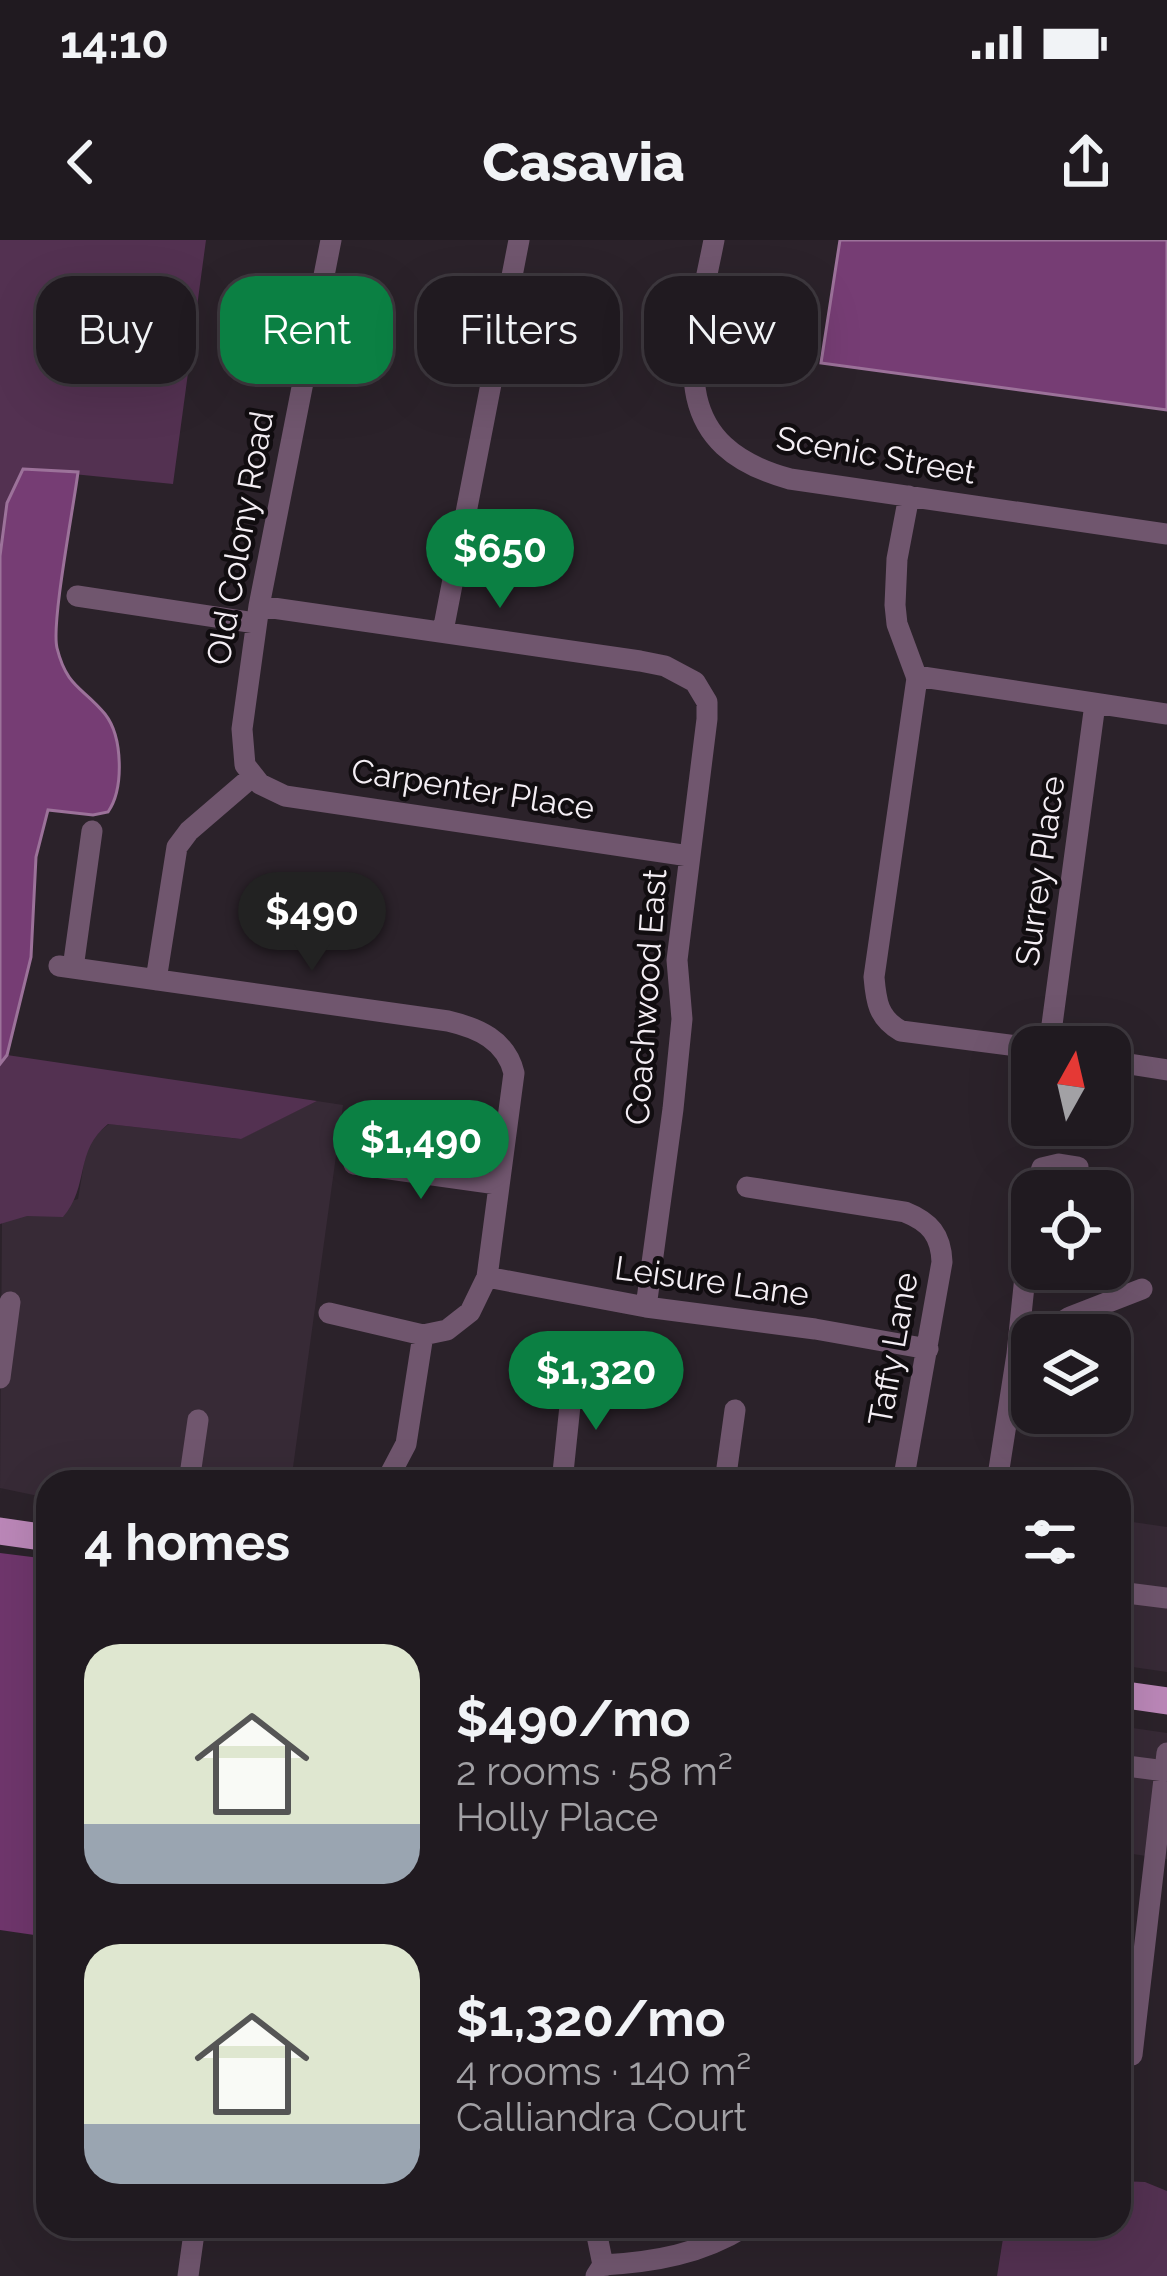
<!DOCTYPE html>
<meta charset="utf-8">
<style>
body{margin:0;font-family:Raleway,sans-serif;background:#2d272d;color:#f1f3f6;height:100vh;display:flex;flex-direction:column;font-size:45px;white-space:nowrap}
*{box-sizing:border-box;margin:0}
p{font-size:39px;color:#a2a1a5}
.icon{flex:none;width:66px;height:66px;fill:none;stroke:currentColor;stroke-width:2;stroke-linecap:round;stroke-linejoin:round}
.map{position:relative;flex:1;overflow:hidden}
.details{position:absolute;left:36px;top:1230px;width:1095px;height:768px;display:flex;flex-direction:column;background:#201a20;border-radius:36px;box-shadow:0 12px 48px #0002,0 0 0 3px #3d383e}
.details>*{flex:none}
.top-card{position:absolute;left:36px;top:36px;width:1095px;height:108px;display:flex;gap:24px}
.needle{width:78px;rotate:8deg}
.tools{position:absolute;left:1011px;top:786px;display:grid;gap:24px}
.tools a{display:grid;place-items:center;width:120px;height:120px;border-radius:24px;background:#201a20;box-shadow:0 12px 48px #0002,0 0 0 3px #3d383e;font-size:60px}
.price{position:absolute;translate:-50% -102px;padding:0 27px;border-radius:42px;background:#0b8043;color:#fff;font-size:39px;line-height:78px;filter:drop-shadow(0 3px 6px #0008)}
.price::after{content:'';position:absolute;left:50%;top:72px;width:36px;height:27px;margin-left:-18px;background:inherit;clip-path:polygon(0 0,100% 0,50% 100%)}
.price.active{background:#222;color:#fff}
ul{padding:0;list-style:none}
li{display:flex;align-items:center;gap:36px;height:300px;padding:0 48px}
li span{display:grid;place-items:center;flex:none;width:336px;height:240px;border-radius:36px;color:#555}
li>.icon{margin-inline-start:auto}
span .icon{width:144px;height:144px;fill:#fffc;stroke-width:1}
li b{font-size:51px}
h2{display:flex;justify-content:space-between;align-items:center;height:144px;padding:0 48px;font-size:51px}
.pill{padding:0 42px;border-radius:36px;background:#201a20;box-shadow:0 12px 48px #0002,0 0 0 3px #3d383e;font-size:42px;line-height:108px}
.pill.active{background:#0b8043;color:#fff}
.status{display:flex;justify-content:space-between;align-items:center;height:84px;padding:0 60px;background:#201a20;direction:ltr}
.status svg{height:33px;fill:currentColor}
header{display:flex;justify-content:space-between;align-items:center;height:156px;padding:0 48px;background:#201a20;font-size:54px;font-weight:800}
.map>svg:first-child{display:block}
.built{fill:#372a36}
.green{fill:#533151}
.forest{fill:#6f366c}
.water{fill:#763d74;stroke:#9c729a;stroke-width:3}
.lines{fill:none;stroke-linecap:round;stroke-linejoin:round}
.minor{stroke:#70566e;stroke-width:21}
.major{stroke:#bb87b8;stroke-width:27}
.labels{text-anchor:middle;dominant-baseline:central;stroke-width:9;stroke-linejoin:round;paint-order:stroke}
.street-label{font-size:33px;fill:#f4eef4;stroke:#110d10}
</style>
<div class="status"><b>14:10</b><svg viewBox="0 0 49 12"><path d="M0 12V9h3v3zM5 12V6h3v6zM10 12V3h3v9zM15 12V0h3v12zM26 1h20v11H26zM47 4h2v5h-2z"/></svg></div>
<header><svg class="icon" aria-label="back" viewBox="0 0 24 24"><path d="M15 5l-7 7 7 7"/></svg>Casavia<svg class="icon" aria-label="share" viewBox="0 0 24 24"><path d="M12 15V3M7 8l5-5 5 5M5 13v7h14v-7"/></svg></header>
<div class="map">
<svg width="1167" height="2036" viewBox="0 0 1167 2036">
<rect width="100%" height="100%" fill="#2b222a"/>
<path class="built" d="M317,861L343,865L291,1242H48V1258L0,1248L2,982L78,959L86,911L94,896L109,884L240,899Z
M1119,1280L1167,1287V1432L1119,1425Z
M1119,1486L1167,1493V1619L1119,1612Z"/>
<path class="green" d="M0,0H206L173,244L23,229L7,263L0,316Z
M7,815L317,861L241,899L108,884C74,911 90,946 63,977L27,976L0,984V824Z
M1119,1941L1145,1942L1167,1951V2036H997L1005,1986H1119Z"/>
<path class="forest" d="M0,1313L48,1319V1697L0,1690Z"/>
<path class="water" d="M840,0H1167V170L821,123Z
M23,229L78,232C74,265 51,383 57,408C67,448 83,447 105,474C123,497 124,549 108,572L93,575L48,570L36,617L31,717L7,815L0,824V316L7,263Z"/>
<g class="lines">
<path class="minor" d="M331,0L259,366L242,489L245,525L260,544L285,556L689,616
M714,0C694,103 657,203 790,239L1167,294
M909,256L897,319L895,365L897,384L917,438L874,737C876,761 878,778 901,791L1032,808
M77,356L256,383
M259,366L640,421L665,426L695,442L707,462V479L677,720L682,779L673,869L646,1067
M443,391L519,0
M916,436L1167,474
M59,726L448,781C478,788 506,800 514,833L487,1037L470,1072L447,1090L423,1095L329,1073
M73,728L92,591
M156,740L177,607L189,591L253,536
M1049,807L1095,464
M1110,821L1167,830
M354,924L497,944
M747,947L905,972C930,982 941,995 942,1022L903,1242
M1034,951L1042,928L1059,924L1078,927
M487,1037L646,1067L815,1089L928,1109
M1041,1095L1070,1077L1142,1049
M0,1138L10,1062
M189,1242L198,1180
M386,1242L406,1204L423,1095
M562,1242L573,1137
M725,1242L735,1170
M997,1242L1017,1114L1032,968
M1119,1352L1167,1358
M1119,1525L1165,1531
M1132,1815L1167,1513
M595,1986L603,2025L596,2036
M603,2025C655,2022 701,2014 746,1986
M188,2036L195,1986"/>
<path class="major" d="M0,1291L48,1298
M1119,1454L1167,1461"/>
</g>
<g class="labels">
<g class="street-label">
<text transform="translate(876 215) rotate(10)">Scenic Street</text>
<text transform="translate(240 298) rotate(-80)">Old Colony Road</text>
<text transform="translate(473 549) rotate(9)">Carpenter Place</text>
<text transform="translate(1040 631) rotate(-82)">Surrey Place</text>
<text transform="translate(646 757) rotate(-86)">Coachwood East</text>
<text transform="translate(712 1041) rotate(8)">Leisure Lane</text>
<text transform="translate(893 1109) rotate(-80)">Taffy Lane</text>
</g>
</g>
</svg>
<div class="tools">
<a><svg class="needle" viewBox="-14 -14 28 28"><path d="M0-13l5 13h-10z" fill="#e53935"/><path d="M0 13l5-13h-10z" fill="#a2a1a5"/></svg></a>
<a><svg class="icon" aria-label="locate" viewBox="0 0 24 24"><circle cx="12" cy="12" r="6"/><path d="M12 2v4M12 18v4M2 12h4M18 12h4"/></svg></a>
<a><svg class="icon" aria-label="layers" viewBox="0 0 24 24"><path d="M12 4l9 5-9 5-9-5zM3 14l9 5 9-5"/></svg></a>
</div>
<b class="price" style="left:500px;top:371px">$650</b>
<b class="price active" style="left:312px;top:734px">$490</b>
<b class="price" style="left:421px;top:962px">$1,490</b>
<b class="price" style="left:596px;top:1193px">$1,320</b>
<div class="top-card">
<a class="pill">Buy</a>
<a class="pill active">Rent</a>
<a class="pill">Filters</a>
<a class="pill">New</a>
</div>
<section class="details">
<h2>4 homes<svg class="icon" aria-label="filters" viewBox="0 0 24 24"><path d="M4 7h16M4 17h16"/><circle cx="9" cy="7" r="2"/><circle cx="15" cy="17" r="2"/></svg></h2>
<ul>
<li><span style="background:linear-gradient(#dfe7d0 75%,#9aa5b1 0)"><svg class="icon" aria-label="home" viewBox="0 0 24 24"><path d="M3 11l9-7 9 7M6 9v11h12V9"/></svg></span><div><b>$490/mo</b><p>2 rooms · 58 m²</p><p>Holly Place</p></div></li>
<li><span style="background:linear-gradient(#dfe7d0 75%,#9aa5b1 0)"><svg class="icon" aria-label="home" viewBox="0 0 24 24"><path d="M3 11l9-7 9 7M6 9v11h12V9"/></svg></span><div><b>$1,320/mo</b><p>4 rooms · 140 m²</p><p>Calliandra Court</p></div></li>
</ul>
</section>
</div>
